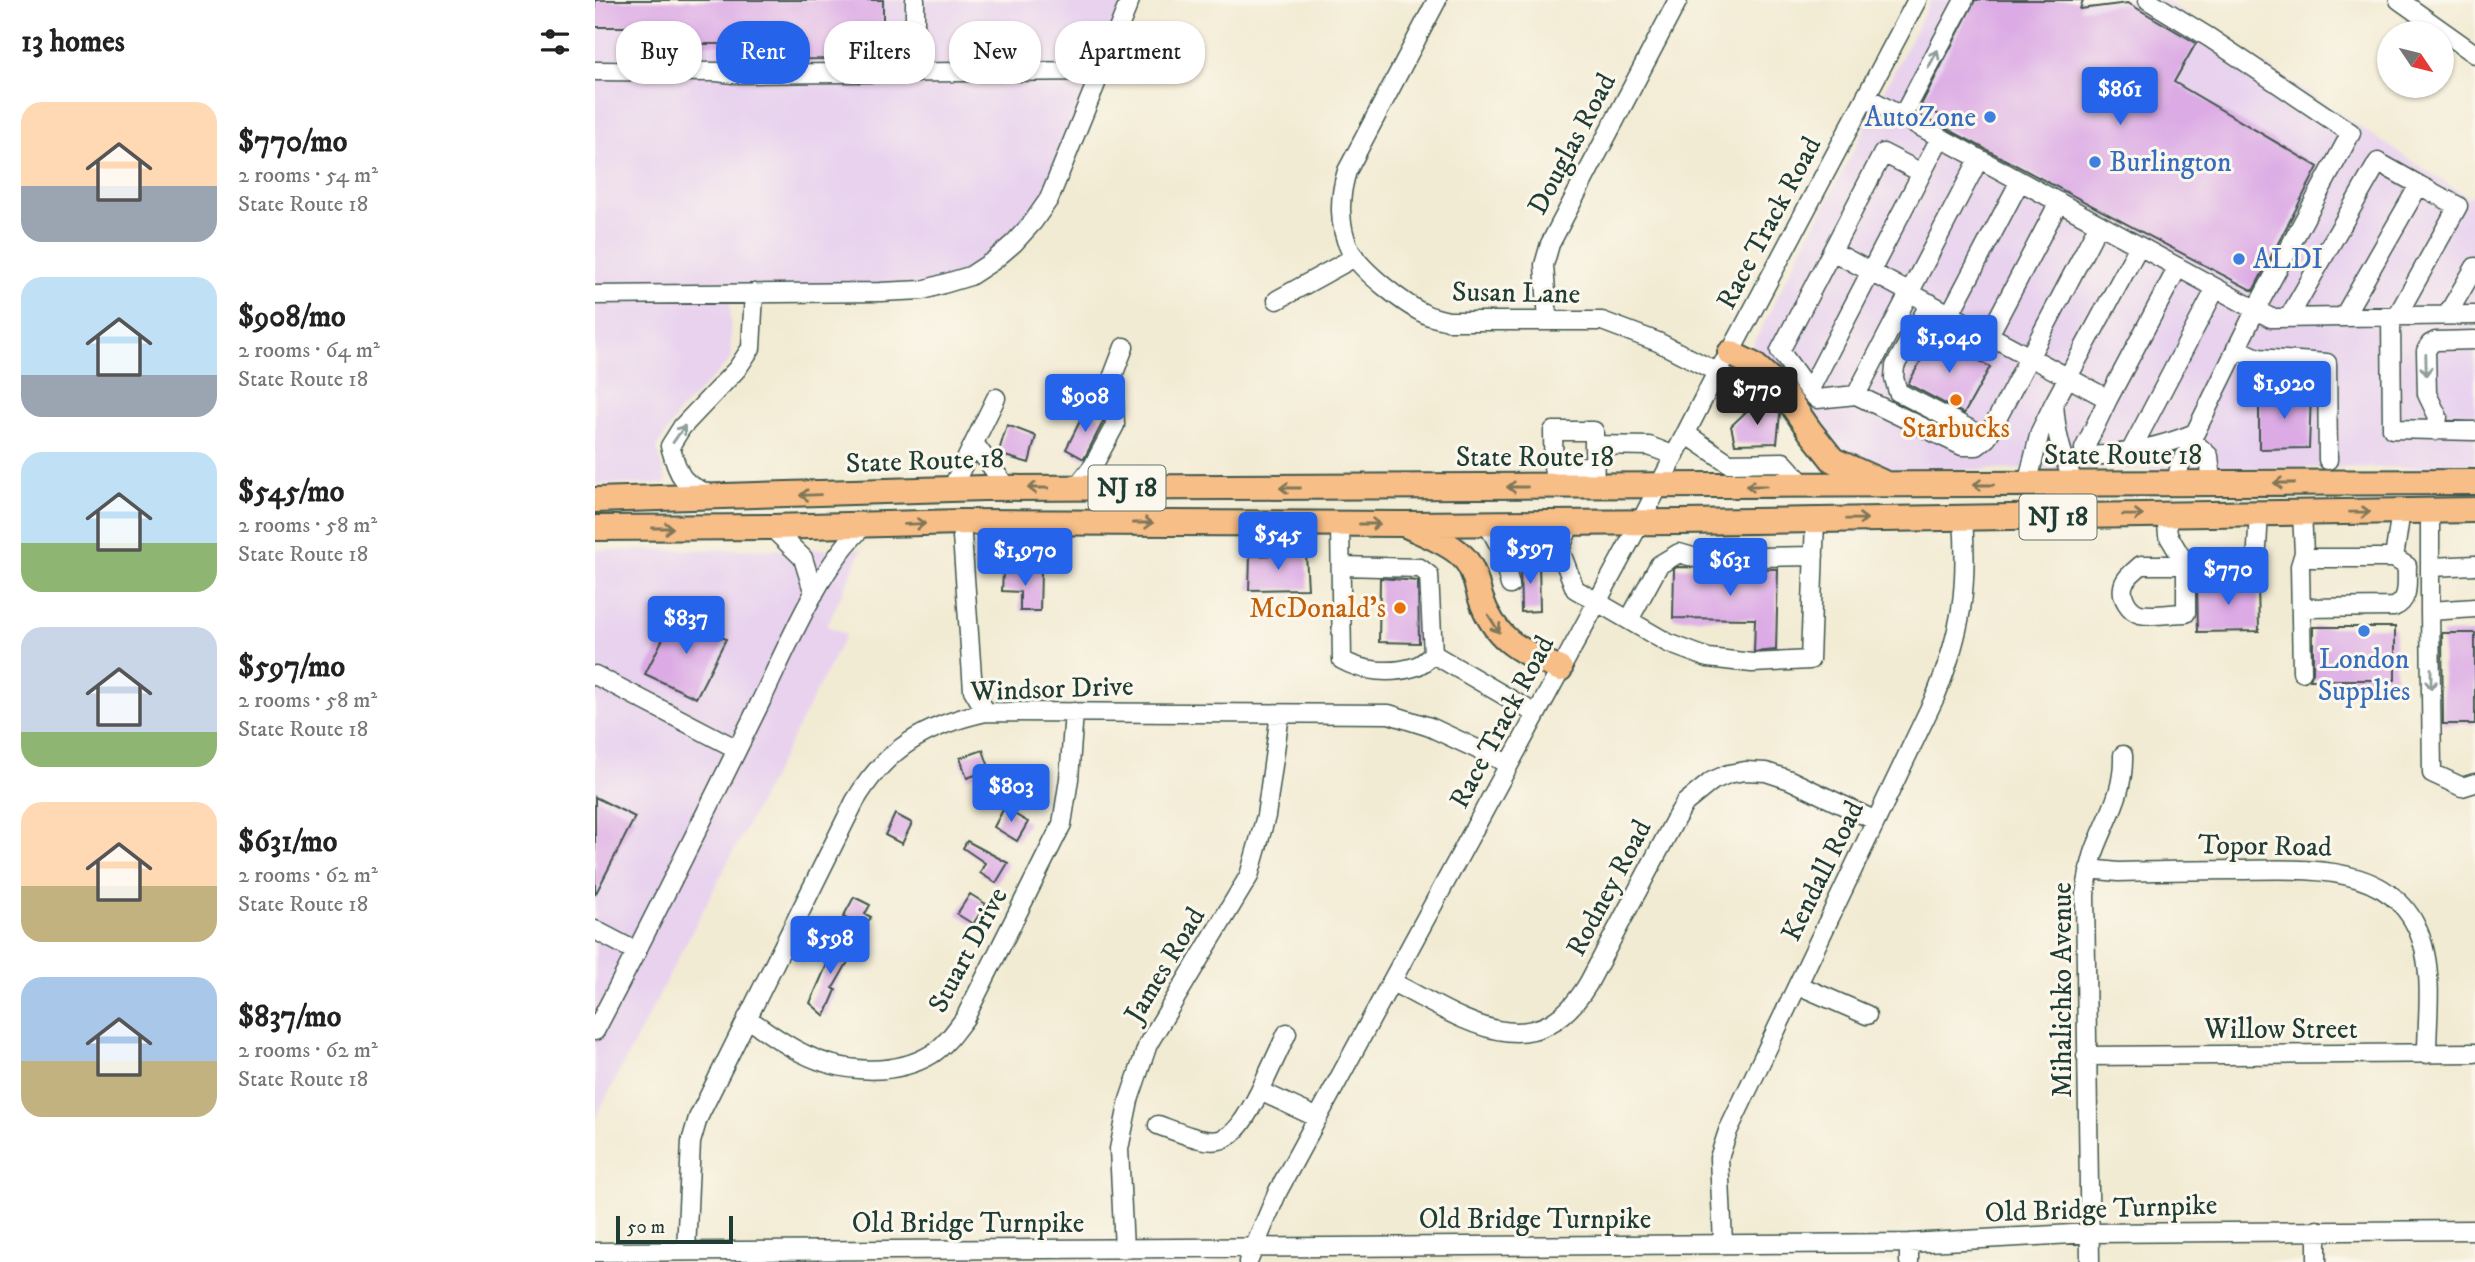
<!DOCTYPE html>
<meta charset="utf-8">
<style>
body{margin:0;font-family:"IM FELL DW Pica",serif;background:#f6f6f6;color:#222;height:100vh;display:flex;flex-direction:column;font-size:26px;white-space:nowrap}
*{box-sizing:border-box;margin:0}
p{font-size:23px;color:#767676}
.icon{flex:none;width:38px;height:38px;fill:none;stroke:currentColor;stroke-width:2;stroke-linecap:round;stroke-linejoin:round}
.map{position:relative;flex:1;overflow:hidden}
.panel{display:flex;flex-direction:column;background:#fff;width:595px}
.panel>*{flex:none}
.hud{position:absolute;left:21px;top:21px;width:665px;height:63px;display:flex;gap:14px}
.needle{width:46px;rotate:125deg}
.controls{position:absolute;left:1782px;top:21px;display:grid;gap:14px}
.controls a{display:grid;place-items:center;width:77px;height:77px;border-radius:50%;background:#fff;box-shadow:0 2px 5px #0004;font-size:35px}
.scale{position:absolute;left:21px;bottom:18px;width:117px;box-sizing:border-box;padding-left:7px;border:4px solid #1f3d34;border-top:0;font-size:19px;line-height:24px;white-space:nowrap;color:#1f3d34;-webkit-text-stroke:5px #fbf7ec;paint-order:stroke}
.price{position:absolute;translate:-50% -60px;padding:0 16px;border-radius:7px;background:#2563eb;color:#fff;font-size:23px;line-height:46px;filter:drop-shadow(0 2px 4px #0008)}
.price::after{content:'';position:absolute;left:50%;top:42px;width:21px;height:16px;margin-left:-10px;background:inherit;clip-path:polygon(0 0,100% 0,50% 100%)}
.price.active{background:#222;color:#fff}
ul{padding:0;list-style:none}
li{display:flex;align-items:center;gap:21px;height:175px;padding:0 21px}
li span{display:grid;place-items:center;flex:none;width:196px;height:140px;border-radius:21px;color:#555}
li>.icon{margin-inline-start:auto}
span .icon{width:84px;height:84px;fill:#fffc;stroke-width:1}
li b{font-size:30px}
h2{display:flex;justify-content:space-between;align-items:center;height:84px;padding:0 21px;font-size:30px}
.pill{padding:0 24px;border-radius:28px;background:#fff;box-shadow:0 2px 5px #0004;font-size:24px;line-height:63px}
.pill.active{background:#2563eb;color:#fff}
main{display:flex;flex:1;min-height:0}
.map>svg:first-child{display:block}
.built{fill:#e8d2ee}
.building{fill:#dcaae5}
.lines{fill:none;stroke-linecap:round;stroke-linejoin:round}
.minor-casing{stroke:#3f574c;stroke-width:21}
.highway-casing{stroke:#3f574c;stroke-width:28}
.minor{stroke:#fff;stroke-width:18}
.highway{stroke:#f7be87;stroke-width:24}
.oneway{stroke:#8f9e9a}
.oneway2{stroke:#807759}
.shop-dot{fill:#3f7fe0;stroke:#fbf7ec;stroke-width:2.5}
.food-dot{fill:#e8710a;stroke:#fbf7ec;stroke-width:2.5}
.labels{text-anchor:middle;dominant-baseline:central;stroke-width:6;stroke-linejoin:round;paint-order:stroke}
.shield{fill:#fbf7ec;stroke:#61756b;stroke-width:2}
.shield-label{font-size:26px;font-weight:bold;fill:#1f3d34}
.shop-label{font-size:28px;fill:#366cbe;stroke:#fbf7ec;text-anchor:start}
.street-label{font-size:28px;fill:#1f3d34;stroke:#fbf7ec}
.food-label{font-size:28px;fill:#c56008;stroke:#fbf7ec}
</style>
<main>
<section class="panel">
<h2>13 homes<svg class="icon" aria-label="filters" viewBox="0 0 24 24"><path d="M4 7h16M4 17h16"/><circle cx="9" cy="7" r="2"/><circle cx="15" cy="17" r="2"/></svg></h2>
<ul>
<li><span style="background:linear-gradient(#ffd9b3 60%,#9aa5b1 0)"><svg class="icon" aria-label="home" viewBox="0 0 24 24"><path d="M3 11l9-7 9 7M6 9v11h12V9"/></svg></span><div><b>$770/mo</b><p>2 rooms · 54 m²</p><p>State Route 18</p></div></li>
<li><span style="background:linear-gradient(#bfe0f5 70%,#9aa5b1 0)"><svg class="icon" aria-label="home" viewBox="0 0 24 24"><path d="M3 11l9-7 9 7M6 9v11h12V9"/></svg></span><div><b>$908/mo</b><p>2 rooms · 64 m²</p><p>State Route 18</p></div></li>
<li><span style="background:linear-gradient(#bfe0f5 65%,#8fb573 0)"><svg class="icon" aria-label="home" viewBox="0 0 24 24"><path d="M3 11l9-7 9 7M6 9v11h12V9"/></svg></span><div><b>$545/mo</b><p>2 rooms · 58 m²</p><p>State Route 18</p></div></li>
<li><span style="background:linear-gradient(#c9d6e8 75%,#8fb573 0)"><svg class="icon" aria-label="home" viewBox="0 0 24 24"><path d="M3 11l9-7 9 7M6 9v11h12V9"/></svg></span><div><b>$597/mo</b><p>2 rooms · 58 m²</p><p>State Route 18</p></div></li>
<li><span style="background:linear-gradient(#ffd9b3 60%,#c2b280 0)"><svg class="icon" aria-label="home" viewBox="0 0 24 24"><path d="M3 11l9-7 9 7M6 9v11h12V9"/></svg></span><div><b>$631/mo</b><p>2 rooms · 62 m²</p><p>State Route 18</p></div></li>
<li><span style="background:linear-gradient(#a9c7e8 60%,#c2b280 0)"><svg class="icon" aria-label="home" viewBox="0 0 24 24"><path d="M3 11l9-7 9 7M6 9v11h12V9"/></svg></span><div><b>$837/mo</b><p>2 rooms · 62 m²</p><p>State Route 18</p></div></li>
</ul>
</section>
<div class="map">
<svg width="1880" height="1262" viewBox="0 0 1880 1262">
<rect width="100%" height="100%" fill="#fbf7ec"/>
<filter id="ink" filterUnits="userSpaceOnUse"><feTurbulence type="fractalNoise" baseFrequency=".0143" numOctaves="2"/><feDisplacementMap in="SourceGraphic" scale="14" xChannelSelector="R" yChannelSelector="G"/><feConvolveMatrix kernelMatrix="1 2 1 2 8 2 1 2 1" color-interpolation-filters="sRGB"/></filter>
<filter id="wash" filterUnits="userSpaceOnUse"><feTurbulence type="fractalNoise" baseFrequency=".00686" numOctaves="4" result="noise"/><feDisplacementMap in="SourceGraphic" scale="28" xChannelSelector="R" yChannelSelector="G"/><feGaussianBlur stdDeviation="1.57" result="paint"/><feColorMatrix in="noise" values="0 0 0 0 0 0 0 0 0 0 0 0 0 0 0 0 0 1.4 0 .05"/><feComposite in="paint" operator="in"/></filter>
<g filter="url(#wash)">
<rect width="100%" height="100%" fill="#f2ebd3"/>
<path class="built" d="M0,0H535L467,170L398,261L328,290L135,295L136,359L84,412L62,448L72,484H0Z
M1336,0H1569L1874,198L1880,191V467L1286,470L1258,462L1231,437L1160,359L1158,344Z
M267,549L232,626L251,634L0,1119V550Z"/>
<g id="blocks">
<path class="building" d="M0,0H288V46L234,47V59L138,60L137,56H133V44H98V47H76V45H32V27H0Z
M1380,0H1488L1485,9L1533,3L1601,43L1579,82L1723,167L1658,291L1345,125L1350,118L1326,105Z
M1340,335L1395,367L1369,414L1313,384Z
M1664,394H1716L1714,448L1664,449Z
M1181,408L1185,414L1182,443L1140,444L1136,426L1154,409Z
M491,409L508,419V422L489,459L471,449Z
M412,425L441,436L434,463L403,454Z
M711,554L713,589L654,590L655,556Z
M925,561H944L945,611L926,612Z
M1082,567L1183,569L1181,650L1159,652L1160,619L1078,618L1079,569Z
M446,571L445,611H425V592L407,591L408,572Z
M785,578L823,581L824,643L784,642Z
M1663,582L1664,631L1603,632L1602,584Z
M81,613L131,639L101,698L50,674Z
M1718,627H1800V680H1715L1718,672Z
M1847,633H1880V724H1848Z
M388,750L395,770L372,778L365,758Z
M0,797L40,817L0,895Z
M409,808L433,822L422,841L399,827Z
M300,814L317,823L307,844L290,835Z
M372,841L413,863L401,883L385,873L390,863L368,848Z
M375,894L391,904L378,924L362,914Z
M259,897L275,905L270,914L276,917L269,928L248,917Z
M238,939L254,948L249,957L254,960L238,988L241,990L230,1016L215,1003L233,962L227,958Z"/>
</g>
</g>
<g filter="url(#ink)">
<use href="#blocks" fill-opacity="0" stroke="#3f574c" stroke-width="2"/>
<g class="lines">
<defs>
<path id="minor" d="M320,0V55L323,73
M842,0L752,171C744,196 743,225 755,250C766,271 810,305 832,315C839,318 847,319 853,321H1007L1063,342L1122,372
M1804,0L1880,54
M0,71L122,72L138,74L506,71
M1271,97L1676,318L1880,315
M1307,117L1369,0
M1327,173L1288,153L1185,351L1214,391L1345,138
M1237,251L1513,399L1583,267
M0,295L285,292L328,290L375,276L398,261L419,243L438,222L454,199L535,0
M682,300L760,257
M1335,303L1300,366L1299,378L1303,392L1392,438
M1355,314L1425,181
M1852,315L1880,267
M1802,316L1863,206L1824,185
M1694,317L1783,162L1824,185L1749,316
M1796,317L1797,429L1880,431
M953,320L949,265L955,244L1083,0
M1394,335L1464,202
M1641,348L1663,358L1732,363L1733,460
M1214,391L1222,399L1261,395L1367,446H1382L1392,438L1504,224
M1261,395L1384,159
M1513,399L1489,449L1495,456C1532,454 1566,447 1600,433L1661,309L1756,133L1615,38L1553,0
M1459,403L1544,246
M1841,431L1843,417L1832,394L1831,351L1835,344L1841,341L1880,340
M1091,434L1134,463L1188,462L1210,486
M379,443L412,488
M1534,454L1621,288
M958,467L1000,466
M1582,484C1583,466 1586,455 1603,446L1614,456L1617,484
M1432,485L1445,432L1459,403C1461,436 1467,456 1480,485
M959,487L958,431H999V445
M1000,487L999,445L1054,446L1080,456
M481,488L498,466L520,425L519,401L514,386L529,347
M356,490L401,398
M115,494C85,484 84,475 75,446L87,427L142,369L156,348L159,293
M1835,511V611L1880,608
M1707,513L1709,553L1705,566L1707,672
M1571,515L1573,535L1591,565H1546C1540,571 1529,578 1528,587C1526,597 1534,611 1545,614C1558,617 1577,613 1591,613V565L1661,564L1664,513
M366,522L378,690L391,712
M892,523L906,549L965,550L976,522
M745,524L747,660C768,672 796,674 819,667C826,665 833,659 838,654L941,714
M176,527L208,558L219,594
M906,549L915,585
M965,550L980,589L1073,643L1113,658L1157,663L1215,660L1220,520
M1799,558L1806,511
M746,566L825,568L834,575L838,654
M1836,567L1880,565
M1706,608L1799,607C1816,600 1811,581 1812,566L1799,558H1708
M1835,611L1837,773L1867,787L1880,783
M1034,620L1064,565L1084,553L1101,558L1219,556
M0,675L142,749
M1494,869L1523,872C1564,871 1605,870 1646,870C1718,869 1811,862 1830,953C1837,985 1832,1022 1832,1054
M0,930L42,952
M797,982C864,1016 939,1074 993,984L1081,818L1090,803L1117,781L1133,774L1150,771L1171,772L1195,780L1281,821
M1203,985L1272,1015
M152,1018C170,1030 188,1044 207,1053C246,1073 299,1077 337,1054C351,1045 360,1031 370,1018L467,824L474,779L479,712
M0,1031C57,923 111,813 165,703C191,650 225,565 269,526
M692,1033L665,1091L723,1118
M1491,1056L1880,1053
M563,1125C624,1147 633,1154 665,1091
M1128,1243L1124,1158L1133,1131L1341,695C1367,630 1373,588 1368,518
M529,1249L524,1149L534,1100L553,1044L654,876L671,816L685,714
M91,1251L96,1142L103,1118L260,801C291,748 332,725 391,712L794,714L835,727L914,764
M0,1252L1314,1243L1495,1233L1880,1230
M653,1262L683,1191L1046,521L1122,372L1135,353L1322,0
M1314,1262V1243
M1495,1262L1490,894C1493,879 1495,864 1500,850C1513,815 1529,794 1528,755
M1722,1262V1230"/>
<path id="highway" d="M1135,353L1159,365L1186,389L1215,431L1238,460L1287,482
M0,500L389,488L1880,482
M813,526C828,533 854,543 866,555C879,566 881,584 886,599C901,642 927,651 965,669
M0,528L176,527L366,522L809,524L1086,522L1880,510"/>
</defs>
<use href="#minor" class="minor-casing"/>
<use href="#highway" class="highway-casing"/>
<use href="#minor" class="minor"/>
<use href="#highway" class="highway"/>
</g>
<defs><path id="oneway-shaft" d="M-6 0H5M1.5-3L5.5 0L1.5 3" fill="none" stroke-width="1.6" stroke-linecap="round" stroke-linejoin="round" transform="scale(1.75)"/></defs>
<g class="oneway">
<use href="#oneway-shaft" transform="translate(1338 59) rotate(-62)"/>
<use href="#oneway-shaft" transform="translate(1831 365) rotate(89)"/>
<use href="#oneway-shaft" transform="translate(84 434) rotate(-55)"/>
<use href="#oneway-shaft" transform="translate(1836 679) rotate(90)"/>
</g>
<g class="oneway2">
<use href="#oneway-shaft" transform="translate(1689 483) rotate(180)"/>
<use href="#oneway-shaft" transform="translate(1388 485) rotate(180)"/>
<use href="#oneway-shaft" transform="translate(1161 486) rotate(180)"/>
<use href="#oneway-shaft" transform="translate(922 487) rotate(180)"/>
<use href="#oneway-shaft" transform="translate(443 488) rotate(180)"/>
<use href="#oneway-shaft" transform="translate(695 488) rotate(180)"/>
<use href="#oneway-shaft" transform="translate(215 495) rotate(178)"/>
<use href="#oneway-shaft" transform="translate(1765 512) rotate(-1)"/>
<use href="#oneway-shaft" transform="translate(1538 515) rotate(-1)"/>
<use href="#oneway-shaft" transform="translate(1262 519) rotate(-1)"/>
<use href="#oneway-shaft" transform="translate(548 523)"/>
<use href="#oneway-shaft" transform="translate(320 524) rotate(-2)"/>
<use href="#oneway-shaft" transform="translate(775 524)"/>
<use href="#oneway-shaft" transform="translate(68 528)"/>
<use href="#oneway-shaft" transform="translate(899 624) rotate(58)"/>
</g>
</g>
<g class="shop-dot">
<circle cx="1395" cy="117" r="7"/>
<circle cx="1500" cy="162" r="7"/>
<circle cx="1644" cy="259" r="7"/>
<circle cx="1769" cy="631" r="7"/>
</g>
<g class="food-dot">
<circle cx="1361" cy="400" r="7"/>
<circle cx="805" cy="608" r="7"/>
</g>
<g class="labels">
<g class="shield">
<rect x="493.5" y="465.5" width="77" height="45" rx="5"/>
<rect x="1424.5" y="494.5" width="77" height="45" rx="5"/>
</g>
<g class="shield-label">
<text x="532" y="488">NJ 18</text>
<text x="1463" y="517">NJ 18</text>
</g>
<g class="shop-label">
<text x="1381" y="117" text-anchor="end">AutoZone</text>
<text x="1514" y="162">Burlington</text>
<text x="1658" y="259">ALDI</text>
<text x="1769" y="659" text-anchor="middle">London<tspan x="1769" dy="32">Supplies</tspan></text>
</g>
<g class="street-label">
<text transform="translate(977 144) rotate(-62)">Douglas Road</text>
<text transform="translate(1174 223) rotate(-62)">Race Track Road</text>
<text transform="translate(921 293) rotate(1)">Susan Lane</text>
<text x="1528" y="455">State Route 18</text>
<text x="940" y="457">State Route 18</text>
<text transform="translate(330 461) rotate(-2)">State Route 18</text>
<text transform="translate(457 689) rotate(-2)">Windsor Drive</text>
<text transform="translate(907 722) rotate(-62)">Race Track Road</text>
<text transform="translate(1670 846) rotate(1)">Topor Road</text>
<text transform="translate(1228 871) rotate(-64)">Kendall Road</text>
<text transform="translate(1014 888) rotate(-62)">Rodney Road</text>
<text transform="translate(373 950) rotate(-62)">Stuart Drive</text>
<text transform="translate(570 965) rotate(-59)">James Road</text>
<text transform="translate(1467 990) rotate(-90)">Mihalichko Avenue</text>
<text x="1686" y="1029">Willow Street</text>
<text transform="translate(1506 1209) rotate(-2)">Old Bridge Turnpike</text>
<text x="940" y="1219">Old Bridge Turnpike</text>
<text x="373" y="1223">Old Bridge Turnpike</text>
</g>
<g class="food-label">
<text x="1361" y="428">Starbucks</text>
<text x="791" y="608" text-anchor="end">McDonald's</text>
</g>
</g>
</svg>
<div class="controls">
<a><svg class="needle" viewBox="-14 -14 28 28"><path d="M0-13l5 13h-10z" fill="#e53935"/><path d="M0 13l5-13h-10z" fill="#767676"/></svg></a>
</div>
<div class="scale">50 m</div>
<b class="price" style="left:1525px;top:127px">$861</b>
<b class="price" style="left:1354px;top:375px">$1,040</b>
<b class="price" style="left:1689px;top:421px">$1,920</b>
<b class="price active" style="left:1162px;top:427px">$770</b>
<b class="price" style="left:490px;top:434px">$908</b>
<b class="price" style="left:683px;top:572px">$545</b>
<b class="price" style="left:935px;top:586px">$597</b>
<b class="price" style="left:430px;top:588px">$1,970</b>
<b class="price" style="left:1135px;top:598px">$631</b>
<b class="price" style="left:1633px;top:607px">$770</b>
<b class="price" style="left:91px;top:656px">$837</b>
<b class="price" style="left:416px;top:824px">$803</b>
<b class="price" style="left:235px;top:976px">$598</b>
<div class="hud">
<a class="pill">Buy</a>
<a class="pill active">Rent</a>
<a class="pill">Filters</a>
<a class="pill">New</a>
<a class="pill">Apartment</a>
</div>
</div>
</main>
